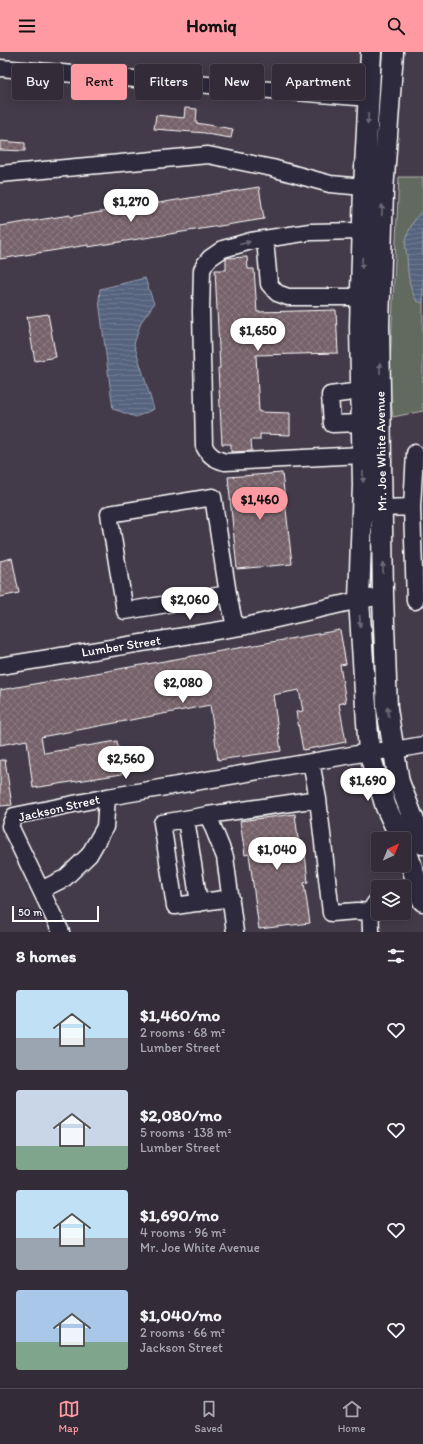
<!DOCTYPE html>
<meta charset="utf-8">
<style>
body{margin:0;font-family:Itim,sans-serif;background:#3b3440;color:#f1f3f6;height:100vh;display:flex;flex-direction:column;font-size:15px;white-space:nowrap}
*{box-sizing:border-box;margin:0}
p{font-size:13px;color:#a9a7ae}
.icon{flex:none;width:22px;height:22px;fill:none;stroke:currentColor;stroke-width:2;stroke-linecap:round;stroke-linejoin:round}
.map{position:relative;height:880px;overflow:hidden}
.panel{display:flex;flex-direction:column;background:#332c38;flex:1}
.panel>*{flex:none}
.banner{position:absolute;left:12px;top:12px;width:399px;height:36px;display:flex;gap:8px}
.needle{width:26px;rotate:43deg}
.tools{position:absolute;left:371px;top:780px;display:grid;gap:8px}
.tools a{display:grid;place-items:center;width:40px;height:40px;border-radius:4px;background:#332c38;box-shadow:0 2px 10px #0003,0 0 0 1px #4e4853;font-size:20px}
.scale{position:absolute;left:12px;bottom:10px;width:87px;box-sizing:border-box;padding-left:4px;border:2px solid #fff;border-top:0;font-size:11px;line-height:14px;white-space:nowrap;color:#fff;-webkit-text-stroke:3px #2f2a3d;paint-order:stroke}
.price{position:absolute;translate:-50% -34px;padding:0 9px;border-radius:14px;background:#fff;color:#222;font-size:13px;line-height:26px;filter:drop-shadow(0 1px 2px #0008)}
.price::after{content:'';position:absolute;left:50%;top:24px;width:12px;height:9px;margin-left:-6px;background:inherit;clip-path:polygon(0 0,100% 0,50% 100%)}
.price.current{background:#ff9aa2;color:#111}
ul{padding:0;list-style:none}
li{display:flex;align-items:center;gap:12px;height:100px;padding:0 16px}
li span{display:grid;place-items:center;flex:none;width:112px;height:80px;border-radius:4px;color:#555}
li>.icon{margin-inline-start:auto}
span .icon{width:48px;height:48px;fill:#fffc;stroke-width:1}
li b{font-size:17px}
h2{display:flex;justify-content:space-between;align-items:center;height:48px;padding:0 16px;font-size:17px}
.chip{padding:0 14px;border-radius:4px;background:#332c38;box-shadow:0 2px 10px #0003,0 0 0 1px #4e4853;font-size:14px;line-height:36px}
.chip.current{background:#ff9aa2;color:#111}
header{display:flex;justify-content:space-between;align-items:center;height:52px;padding:0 16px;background:#ff9aa2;color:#111;font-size:18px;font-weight:700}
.tabs{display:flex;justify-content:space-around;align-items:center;height:56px;border-top:1px solid #4e4853;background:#332c38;font-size:11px;color:#a9a7ae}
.tabs a{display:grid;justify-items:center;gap:2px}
.tabs .current{color:#ff9aa2}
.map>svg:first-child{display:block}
.park{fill:#626b5f;stroke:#b0b5af}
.water{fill:url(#water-rules);stroke:#98a1b2}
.building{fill:url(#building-cross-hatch);stroke:#fff}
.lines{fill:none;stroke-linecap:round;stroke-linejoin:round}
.minor-casing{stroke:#fff;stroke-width:19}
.major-casing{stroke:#fff;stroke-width:23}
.minor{stroke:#2f2a3d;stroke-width:16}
.major{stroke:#2f2a3d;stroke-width:20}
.oneway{fill:#6d6a77}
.labels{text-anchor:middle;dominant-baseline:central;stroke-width:3;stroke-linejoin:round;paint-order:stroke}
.street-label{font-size:13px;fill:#fff;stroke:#2f2a3d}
</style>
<header><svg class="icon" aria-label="menu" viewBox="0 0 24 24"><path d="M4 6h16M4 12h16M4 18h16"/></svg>Homiq<svg class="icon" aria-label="search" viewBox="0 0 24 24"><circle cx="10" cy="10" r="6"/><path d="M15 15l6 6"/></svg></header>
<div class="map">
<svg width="423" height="880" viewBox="0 0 423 880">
<defs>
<pattern id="water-rules" width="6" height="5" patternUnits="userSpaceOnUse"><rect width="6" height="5" fill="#54637e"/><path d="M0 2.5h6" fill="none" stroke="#6e7a91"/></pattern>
<pattern id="building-cross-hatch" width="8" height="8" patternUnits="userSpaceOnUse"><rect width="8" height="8" fill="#76626a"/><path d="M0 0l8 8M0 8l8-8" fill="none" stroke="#8b7a80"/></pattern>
</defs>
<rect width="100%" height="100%" fill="#443b4a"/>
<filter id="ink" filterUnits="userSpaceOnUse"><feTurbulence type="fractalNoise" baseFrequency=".025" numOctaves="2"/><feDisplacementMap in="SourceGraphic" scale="8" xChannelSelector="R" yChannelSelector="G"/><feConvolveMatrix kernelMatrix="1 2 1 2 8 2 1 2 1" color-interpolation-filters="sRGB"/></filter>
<g filter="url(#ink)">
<path class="park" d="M399,125H423V359L393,365L389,333Z"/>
<path class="water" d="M423,159V251L417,249C408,235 408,220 407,204C406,199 405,193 406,188C408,179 415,164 423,159Z
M145,226L154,252L141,270L134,292L154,357L136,365L113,357L99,249L100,237Z"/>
<path class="building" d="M185,56L197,57L196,71L233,77L231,86L206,82V81L154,77L156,63L184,66Z
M0,89L25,91V99L0,98Z
M259,135L264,167L88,195V193L0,207V174L70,163V165Z
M247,205L248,217H254L257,260L336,258L338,301L256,303L259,360L290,361V383L260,382V388H251L252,399L231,400V392H222L218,316H220L215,218H226V206Z
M48,262L56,305L35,309L27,265Z
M282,421L292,512L237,517L228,425Z
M12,506L19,541L0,545V509Z
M340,578L346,612L340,613L346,650L339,652L346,690L303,698L296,660L303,659L299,638L273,643L281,699L218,708L210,653L41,685L44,701L117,689L122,722L33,736L27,688L0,693V638Z
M0,708H5L12,753L0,754Z
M295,762L300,802L305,801L308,830L304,831L310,871L259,877L249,802L245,803L240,769Z"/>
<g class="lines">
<defs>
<path id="minor" d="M0,16L369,46
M0,122L208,103L272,116L330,132L364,135
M265,187L269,232L277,241L288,245H361
M361,339L330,343L332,372L362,371
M362,403L225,410C215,407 209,404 204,394L201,259L202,218L205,212L210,206L223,197L251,189L310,180L363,179
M412,455L415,401
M382,456L412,455L415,549
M228,542L125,559L109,462L213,445L228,542L235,575
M0,614L246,574L359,548L383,544
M311,710L318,747L331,861L357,859L371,860
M208,763L162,771L175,854L231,846
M186,767L199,851
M41,838L65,826L89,803L105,775L107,745
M404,842L423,841
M61,880L10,774L14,764L108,745L369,700L394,698L423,693
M235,880L225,805L208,763L318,747
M371,880C371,867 368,857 378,848"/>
<path id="major" d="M371,0L364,135L360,274L363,433L359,548L369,700L386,755L401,787
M393,0L383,139L379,273L383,544L387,657L399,730L423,792
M404,795L409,806L423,849"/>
</defs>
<use href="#minor" class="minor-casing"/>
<use href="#major" class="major-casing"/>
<use href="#minor" class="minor"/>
<use href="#major" class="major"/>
</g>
<defs><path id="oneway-solid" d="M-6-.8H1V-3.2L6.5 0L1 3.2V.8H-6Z"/></defs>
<g class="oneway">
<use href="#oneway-solid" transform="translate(368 67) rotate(93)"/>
<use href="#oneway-solid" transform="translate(382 158) rotate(-88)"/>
<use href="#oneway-solid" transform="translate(245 191) rotate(-15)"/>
<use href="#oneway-solid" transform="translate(362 211) rotate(92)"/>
<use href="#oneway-solid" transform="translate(380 316) rotate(-91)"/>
<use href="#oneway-solid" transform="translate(363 425) rotate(89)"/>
<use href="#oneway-solid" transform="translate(383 516) rotate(-91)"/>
<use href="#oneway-solid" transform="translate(360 569) rotate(86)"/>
<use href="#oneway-solid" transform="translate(388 660) rotate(-97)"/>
</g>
</g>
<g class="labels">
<g class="street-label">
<text transform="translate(381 399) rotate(-91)">Mr. Joe White Avenue</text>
<text transform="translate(121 594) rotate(-9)">Lumber Street</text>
<text transform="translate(59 756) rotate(-13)">Jackson Street</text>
</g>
</g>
</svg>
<div class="tools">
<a><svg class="needle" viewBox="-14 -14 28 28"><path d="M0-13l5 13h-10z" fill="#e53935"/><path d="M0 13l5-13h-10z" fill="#a9a7ae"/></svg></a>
<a><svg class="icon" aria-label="layers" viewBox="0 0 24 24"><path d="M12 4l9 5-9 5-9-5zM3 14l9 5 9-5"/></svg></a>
</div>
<div class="scale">50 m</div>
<b class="price" style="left:131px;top:171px">$1,270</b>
<b class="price" style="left:258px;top:300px">$1,650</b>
<b class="price current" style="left:260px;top:469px">$1,460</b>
<b class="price" style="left:190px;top:569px">$2,060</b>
<b class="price" style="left:183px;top:652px">$2,080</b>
<b class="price" style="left:126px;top:728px">$2,560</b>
<b class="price" style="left:368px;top:750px">$1,690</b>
<b class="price" style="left:277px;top:819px">$1,040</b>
<div class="banner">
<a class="chip">Buy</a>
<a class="chip current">Rent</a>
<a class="chip">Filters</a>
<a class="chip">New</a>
<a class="chip">Apartment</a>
</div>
</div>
<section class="panel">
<h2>8 homes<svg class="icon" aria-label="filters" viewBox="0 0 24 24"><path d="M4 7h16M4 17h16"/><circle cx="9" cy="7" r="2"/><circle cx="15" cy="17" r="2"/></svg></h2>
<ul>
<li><span style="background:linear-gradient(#bfe0f5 60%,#9aa5b1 0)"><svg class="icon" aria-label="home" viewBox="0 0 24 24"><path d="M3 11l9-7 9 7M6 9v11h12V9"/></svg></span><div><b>$1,460/mo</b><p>2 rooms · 68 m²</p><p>Lumber Street</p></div><svg class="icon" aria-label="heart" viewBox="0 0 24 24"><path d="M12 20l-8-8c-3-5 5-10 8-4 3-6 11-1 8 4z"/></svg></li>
<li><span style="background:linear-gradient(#c9d6e8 70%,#7fa58c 0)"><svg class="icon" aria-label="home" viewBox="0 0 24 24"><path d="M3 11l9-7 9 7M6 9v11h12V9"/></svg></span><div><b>$2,080/mo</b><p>5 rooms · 138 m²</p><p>Lumber Street</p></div><svg class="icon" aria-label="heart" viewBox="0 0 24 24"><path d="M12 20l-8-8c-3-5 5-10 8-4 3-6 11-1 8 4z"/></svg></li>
<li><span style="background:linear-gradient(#bfe0f5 60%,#9aa5b1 0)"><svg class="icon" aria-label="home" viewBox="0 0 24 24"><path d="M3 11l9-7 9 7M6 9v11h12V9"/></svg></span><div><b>$1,690/mo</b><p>4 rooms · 96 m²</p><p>Mr. Joe White Avenue</p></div><svg class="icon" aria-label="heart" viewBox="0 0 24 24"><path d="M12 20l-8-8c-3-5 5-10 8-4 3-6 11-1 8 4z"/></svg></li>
<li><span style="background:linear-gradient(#a9c7e8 65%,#7fa58c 0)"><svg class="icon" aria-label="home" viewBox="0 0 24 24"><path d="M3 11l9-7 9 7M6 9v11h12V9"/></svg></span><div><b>$1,040/mo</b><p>2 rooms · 66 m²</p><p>Jackson Street</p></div><svg class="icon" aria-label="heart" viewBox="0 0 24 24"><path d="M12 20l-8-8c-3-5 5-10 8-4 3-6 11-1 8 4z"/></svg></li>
</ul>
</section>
<nav class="tabs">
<a class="current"><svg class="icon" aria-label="map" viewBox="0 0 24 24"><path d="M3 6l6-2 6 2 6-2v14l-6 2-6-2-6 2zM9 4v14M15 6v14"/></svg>Map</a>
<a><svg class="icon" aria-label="saved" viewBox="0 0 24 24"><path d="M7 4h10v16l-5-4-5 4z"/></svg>Saved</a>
<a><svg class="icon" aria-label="home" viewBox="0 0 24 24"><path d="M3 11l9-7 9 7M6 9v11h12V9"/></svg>Home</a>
</nav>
